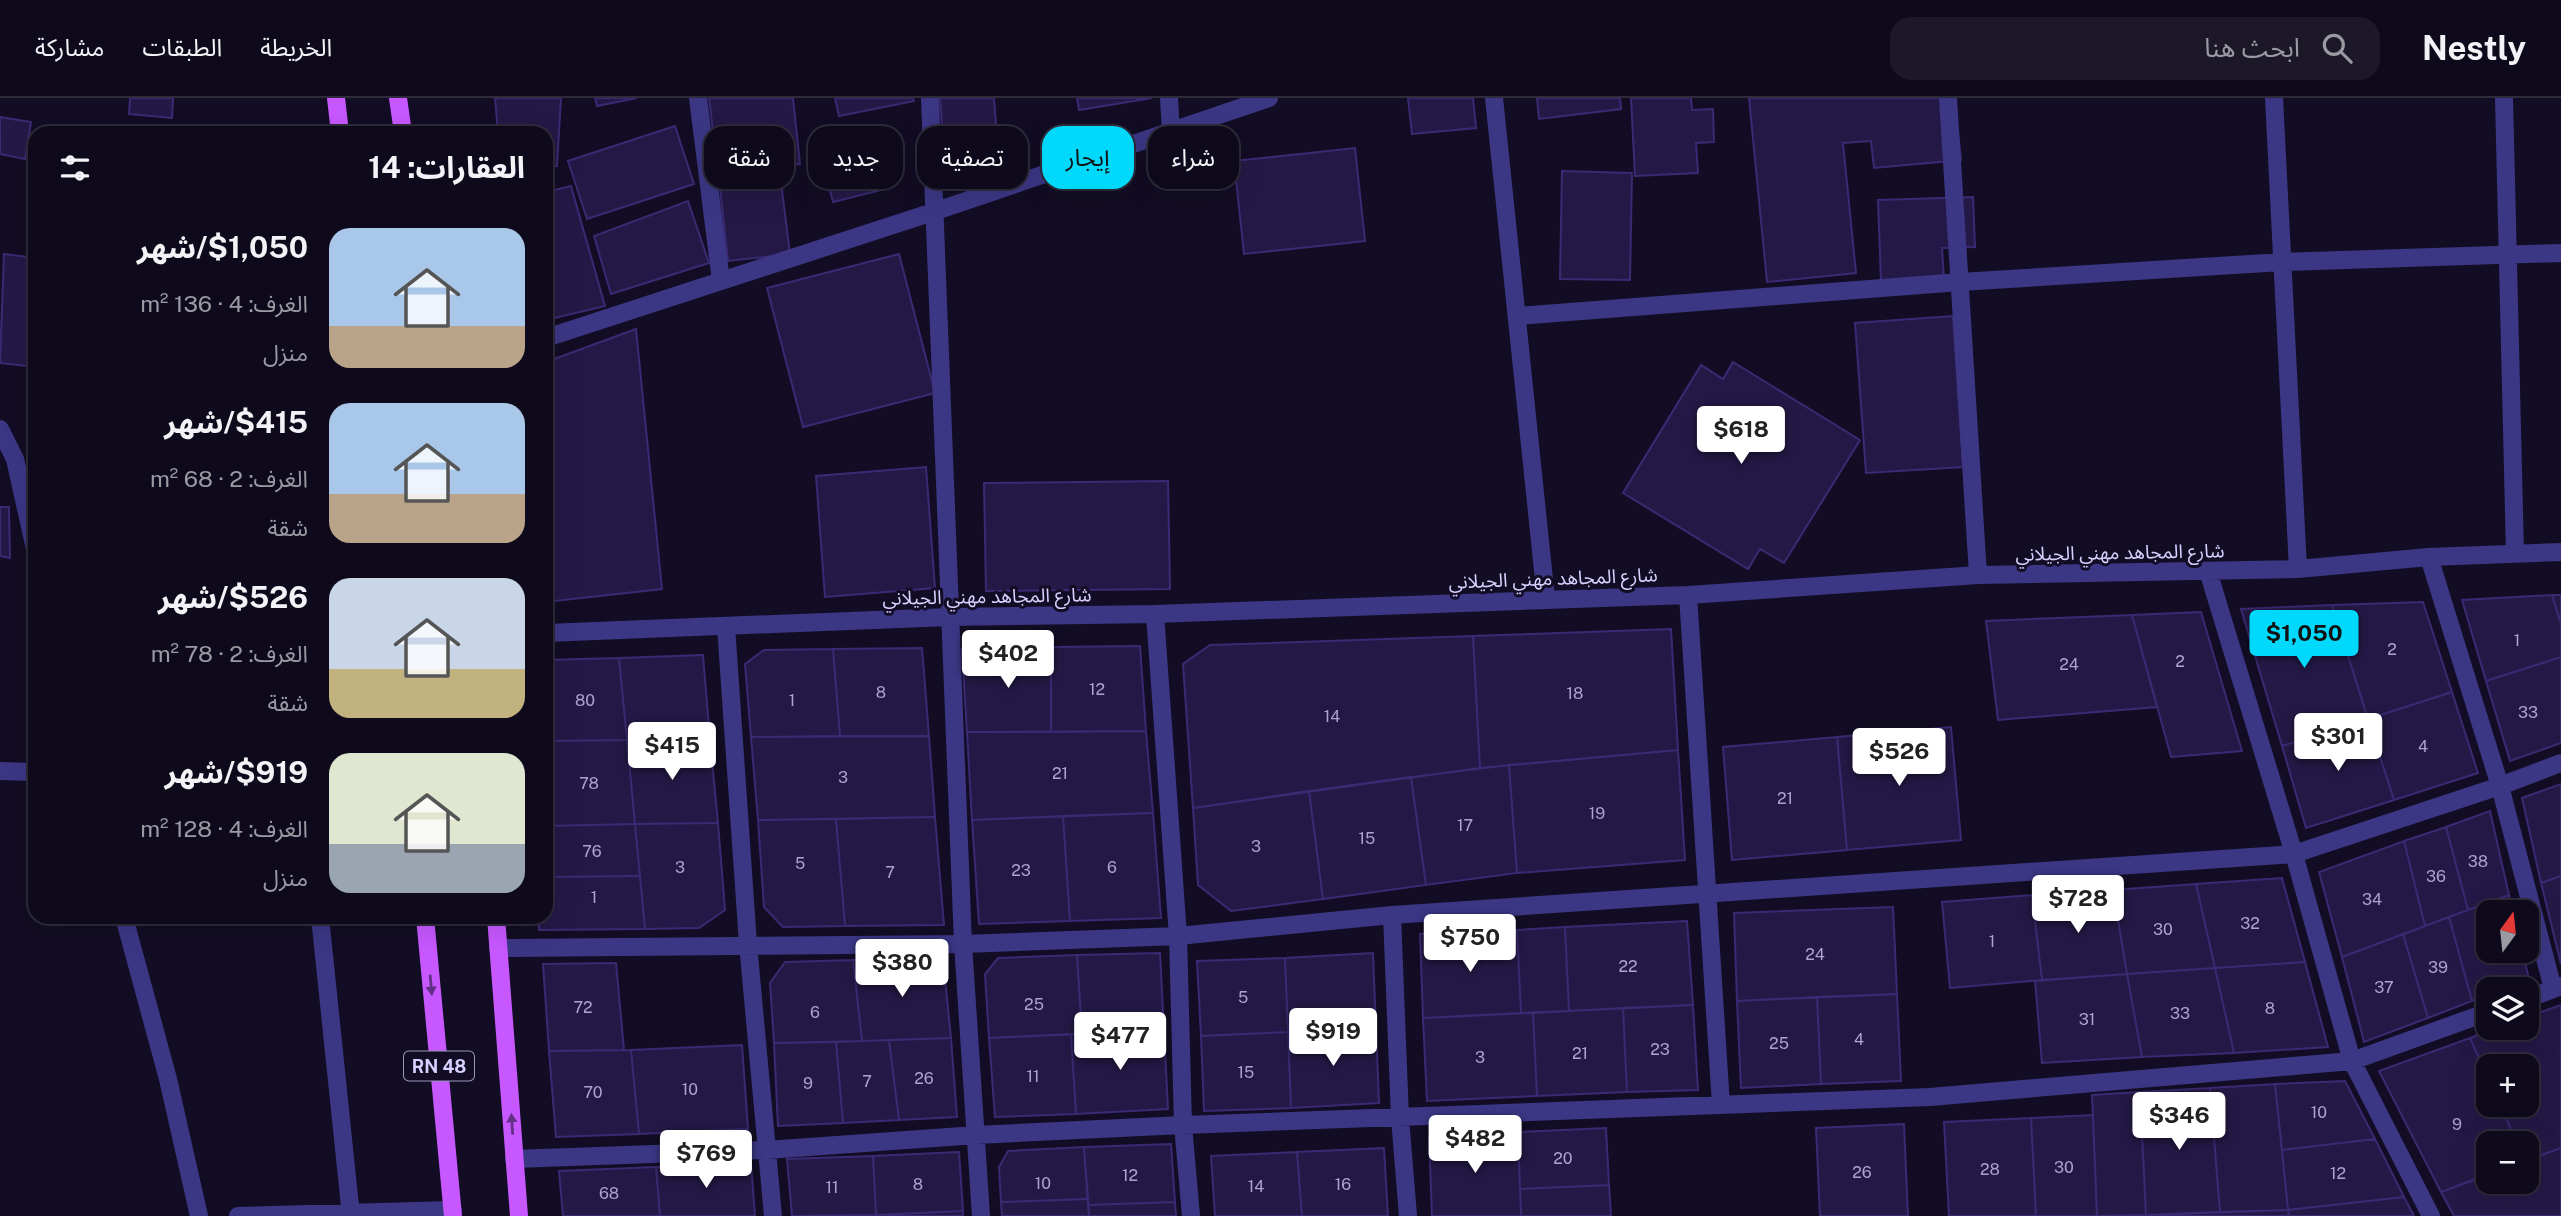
<!DOCTYPE html>
<html lang="ar">
<meta charset="utf-8">
<style>
body{margin:0;font-family:"Public Sans","Noto Sans Arabic",sans-serif;background:#1c1828;color:#f1f3f6;direction:rtl;height:100vh;display:flex;flex-direction:column;font-size:26px;white-space:nowrap}
*{box-sizing:border-box;margin:0}
p{font-size:23px;color:#9b9aa3}
.icon{flex:none;width:38px;height:38px;fill:none;stroke:currentColor;stroke-width:2;stroke-linecap:round;stroke-linejoin:round}
.map{position:relative;flex:1;overflow:hidden;direction:ltr}
.panel{position:absolute;left:28px;top:28px;width:525px;height:798px;display:flex;flex-direction:column;background:#0e0a1b;border-radius:21px;box-shadow:0 7px 28px #0002,0 0 0 2px #2e2b3a;direction:rtl}
.panel>*{flex:none}
.hud{position:absolute;left:574px;top:28px;width:665px;height:63px;direction:rtl;display:flex;gap:14px}
.needle{width:46px;rotate:15deg}
.fabs{position:absolute;left:2476px;top:802px;display:grid;gap:14px}
.fabs a{display:grid;place-items:center;width:63px;height:63px;border-radius:14px;background:#0e0a1b;box-shadow:0 7px 28px #0002,0 0 0 2px #2e2b3a;font-size:35px}
.price{position:absolute;translate:-50% -60px;padding:0 16px;border-radius:7px;background:#fff;color:#222;font-size:23px;line-height:46px;filter:drop-shadow(0 2px 4px #0008)}
.price::after{content:'';position:absolute;left:50%;top:42px;width:21px;height:16px;margin-left:-10px;background:inherit;clip-path:polygon(0 0,100% 0,50% 100%)}
.price.on{background:#00d9fc;color:#111}
ul{padding:0;list-style:none}
li{display:flex;align-items:center;gap:21px;height:175px;padding:0 28px}
li span{display:grid;place-items:center;flex:none;width:196px;height:140px;border-radius:21px;color:#555}
li>.icon{margin-inline-start:auto}
span .icon{width:84px;height:84px;fill:#fffc;stroke-width:1}
li b{font-size:30px}
h2{display:flex;justify-content:space-between;align-items:center;height:84px;padding:0 28px;font-size:30px}
.chip{padding:0 24px;border-radius:21px;background:#0e0a1b;box-shadow:0 7px 28px #0002,0 0 0 2px #2e2b3a;font-size:24px;line-height:63px}
.chip.on{background:#00d9fc;color:#111}
header{display:flex;align-items:center;gap:42px;box-sizing:border-box;height:98px;padding:0 35px;background:#0e0a1b;border-bottom:2px solid #2e2b3a}
header strong{font-size:33px}
nav{display:flex;gap:38px;margin-inline-start:auto;font-size:24px}
.search{width:490px;height:63px;background:#1c1828;display:flex;align-items:center;gap:18px;box-sizing:border-box;padding:0 24px;border-radius:21px;color:#9b9aa3;font-size:26px}
.map>svg:first-child{display:block}
.building{fill:#241946;stroke:#3b2a73;stroke-width:2}
.lines{fill:none;stroke-linecap:round;stroke-linejoin:round}
.street{stroke:#3c3785;stroke-width:18}
.primary{stroke:#c758ff;stroke-width:18}
.oneway{fill:#632f87}
.labels{text-anchor:middle;dominant-baseline:central;stroke-width:6;stroke-linejoin:round;paint-order:stroke}
.number-label{font-size:16px;fill:#aba3d1}
.shield{fill:#120d24;stroke:#9d96bd;stroke-width:2}
.shield-label{font-size:18px;font-weight:bold;fill:#d8d1ff}
.street-label{font-size:19px;fill:#d8d1ff;stroke:#120d24}
</style>
<header>
<strong>Nestly</strong>
<div class="search"><svg class="icon" aria-label="search" viewBox="0 0 24 24"><circle cx="10" cy="10" r="6"/><path d="M15 15l6 6"/></svg>ابحث هنا</div>
<nav><a>الخريطة</a><a>الطبقات</a><a>مشاركة</a></nav>
</header>
<div class="map">
<svg width="2561" height="1118" viewBox="0 0 2561 1118">
<rect width="100%" height="100%" fill="#120d24"/>
<path class="building" d="M130,0H173L172,20L129,16Z
M495,0H561L557,68L546,69V35H498Z
M595,0H637L597,8Z
M709,0H793L800,66L718,75Z
M835,0H913L914,3L839,18Z
M940,0H994L1000,77L946,81Z
M1077,0H1152L1079,12Z
M1408,0H1473L1476,30L1412,36Z
M1537,0H1620L1621,11L1539,21Z
M1631,0H1691L1692,12L1713,11L1714,44L1696,45L1698,75L1635,78Z
M1749,0H1942L1958,34L1961,62L1874,70L1871,43L1843,45L1856,175L1767,184Z
M0,19L31,24L25,61L0,56Z
M675,28L694,86L587,121L568,63Z
M870,36L885,91L833,104L819,49Z
M1355,50L1365,143L1244,156L1234,63Z
M1562,73L1632,75L1630,182L1560,181Z
M781,84L790,156L728,163L720,90Z
M571,88L605,208L546,222V94Z
M1973,99L1975,149L1942,150L1944,181L1881,183L1878,102Z
M688,103L709,165L611,196L594,138Z
M4,156L35,160V269L0,265Z
M899,156L935,295L803,329L767,190Z
M1953,218L1963,369L1866,375L1855,225Z
M636,231L662,491L546,504V264Z
M1733,264L1860,342L1784,465L1760,451L1748,471L1623,395L1701,267L1723,281Z
M926,369L935,490L825,499L816,378Z
M1168,383L1170,491L986,493L984,385Z
M0,409H9L10,460L0,458Z
M2552,497L2561,526V559L2486,583L2462,502Z
M2552,497H2561V525Z
M2423,504L2452,594L2368,621L2332,507Z
M2332,507L2368,621L2282,648L2241,511Z
M2201,514L2242,653L2171,659L2132,517Z
M2132,517L2157,609L1998,622L1986,523Z
M1671,531L1678,652L1480,670L1473,538Z
M1473,538L1480,670L1193,710L1183,566L1210,547Z
M1140,548L1146,633L1051,634V549Z
M1051,549V634H967L962,551Z
M922,550L929,638H840L833,551Z
M833,551L840,638L751,639L745,566L764,552Z
M703,557L710,641L627,642L619,560Z
M2561,559V645L2510,663L2486,583Z
M619,560L627,642L546,643V562Z
M2452,594L2478,675L2394,702L2368,621Z
M2368,621L2394,702L2306,730L2282,648Z
M1951,629L1961,742L1847,752L1837,639Z
M1146,633L1153,715L972,722L967,634Z
M929,638L935,719L758,722L751,639Z
M1837,639L1847,752L1732,762L1723,649Z
M710,641L718,725L635,726L627,642Z
M627,642L635,726L546,728V643Z
M1678,652L1685,762L1517,775L1509,667Z
M1509,667L1517,775L1426,787L1411,679Z
M1411,679L1426,787L1323,801L1309,693Z
M2561,686V778L2541,785L2522,700Z
M1309,693L1323,801L1231,813L1198,787L1193,710Z
M2490,713L2509,797L2468,812L2446,729Z
M1153,715L1161,820L1070,823L1063,718Z
M1063,718L1070,823L979,826L972,722Z
M935,719L944,827L845,828L836,721Z
M836,721L845,828L783,829L764,809L758,722Z
M718,725L725,812L699,830L645,831L635,726Z
M635,726L640,778L546,779V728Z
M2446,729L2468,812L2425,828L2404,743Z
M2404,743L2425,828L2342,859L2319,774Z
M640,778L645,831L539,832L538,819H546V779Z
M2561,778V866L2541,785Z
M2282,780L2305,864L2215,870L2196,786Z
M2196,786L2215,870L2127,876L2113,792Z
M2113,792L2127,876L2042,882L2032,797Z
M2032,797L2042,882L1950,890L1942,804Z
M2509,797L2513,814H2488V852H2522L2529,881L2504,891H2488V897L2472,903L2449,819Z
M1893,809L1897,896L1737,903L1734,815Z
M2449,819L2472,903L2428,920L2403,836Z
M1687,823L1693,907L1569,913L1565,829Z
M1565,829L1569,913L1521,915L1517,832Z
M1517,832L1521,915L1423,920L1420,836Z
M2403,836L2428,920L2364,944L2342,859Z
M1160,855L1164,933L1082,936L1077,857Z
M1373,855L1376,931L1288,934L1285,860Z
M1077,857L1082,936L989,940L985,876L998,860Z
M1285,860L1288,934L1201,938L1197,863Z
M943,861L951,940L862,943L853,862Z
M853,862L862,943L774,945L770,885L785,864Z
M2305,864L2328,949L2234,955L2215,870Z
M616,865L624,952L549,953L543,866Z
M2215,870L2234,955L2142,959L2127,876Z
M2127,876L2142,959L2042,965L2035,883Z
M1897,896L1901,983L1821,986L1817,899Z
M1817,899L1821,986L1741,990L1737,903Z
M1693,907L1698,992L1627,994L1623,910Z
M2561,907V1050L2527,1063V1045H2517L2500,1006H2527V968H2488V980L2470,940L2499,929H2527V919Z
M1623,910L1627,994L1537,998L1533,915Z
M1533,915L1537,998L1427,1003L1423,920Z
M1376,931L1379,1005L1291,1010L1288,934Z
M1164,933L1168,1011L1076,1016L1071,936Z
M1288,934L1291,1010L1204,1013L1201,938Z
M1071,936L1076,1016L995,1019L989,940Z
M951,940L957,1019L899,1022L889,942Z
M2470,940L2488,980V1006H2500L2517,1045H2488V1077L2441,1094L2379,973Z
M889,942L899,1022L843,1025L836,944Z
M836,944L843,1025L778,1028L774,945Z
M742,947L748,1031L639,1036L631,952Z
M631,952L639,1036L556,1039L549,953Z
M2345,983L2375,1041L2282,1052L2275,986Z
M2275,986L2288,1112L2220,1114L2210,990Z
M2210,990L2220,1114L2146,1117L2140,994Z
M2140,994L2146,1117L2097,1118L2092,997Z
M2093,1017L2097,1118H2036L2031,1020Z
M2031,1020L2036,1118H1949L1944,1024Z
M1904,1026L1908,1118H1820L1816,1030Z
M1606,1030L1609,1087L1520,1091L1518,1034Z
M1518,1034L1521,1118H1432L1429,1038Z
M2375,1041L2404,1099L2288,1112L2282,1052Z
M1171,1046L1175,1104L1088,1107L1084,1049Z
M1084,1049L1088,1101L1001,1104L999,1069L1008,1053Z
M1384,1050L1388,1118H1302L1297,1054Z
M2561,1050V1118H2454L2441,1094L2488,1076V1083H2527V1062Z
M959,1054L963,1113L876,1117L873,1058Z
M1297,1054L1302,1118H1215L1211,1058Z
M873,1058L876,1117L792,1118L787,1061Z
M751,1065L755,1118H660L656,1069Z
M656,1069L660,1118H563L559,1073Z
M1609,1087L1611,1118H1521L1520,1091Z
M2404,1099L2414,1118H2289L2288,1112Z
M1088,1101L1089,1118H1002L1001,1104Z
M1175,1104L1176,1118H1089L1088,1107Z
M2288,1112L2289,1118H2146V1117Z
M963,1113V1118H876V1117Z"/>
<g class="lines">
<path class="street" d="M698,0L721,183
M930,0L963,846L981,1118
M1169,0L1171,34
M1494,0L1546,501
M1948,0L1978,477
M2274,0L2298,471
M2504,0L2515,455
M1517,218L1960,184L2282,164L2561,155
M546,240L933,114L1269,0
M0,331L15,361L35,451
M2429,459L2500,688L2553,891
M2208,473L2294,756L2352,963L2431,1118
M1688,497L1721,1007
M1155,516L1178,838L1183,1027L1191,1118
M726,528L748,846L773,1118
M546,535L949,519L1155,516L1688,497L1978,477L2298,471L2429,459L2561,454
M0,673L35,674
M1392,817L1400,1020L1408,1118
M124,819L168,981L199,1118
M320,819L351,1118
M498,850L963,846L1178,838L1392,817L2294,756L2500,688L2561,665
M2527,901L2561,888
M514,1061L767,1052L976,1037L1183,1027L1930,999L2352,963L2488,914
M238,1118L453,1112"/>
<path class="primary" d="M336,0L340,35
M398,0L403,35
M425,819L453,1118
M496,819L519,1118"/>
</g>
<defs><path id="oneway-solid" d="M-6-.8H1V-3.2L6.5 0L1 3.2V.8H-6Z" transform="scale(1.75)"/></defs>
<g class="oneway">
<use href="#oneway-solid" transform="translate(431 887) rotate(85)"/>
<use href="#oneway-solid" transform="translate(512 1026) rotate(-94)"/>
</g>
<g class="labels">
<g class="number-label">
<text x="2517" y="542">1</text>
<text x="2392" y="551">2</text>
<text x="2180" y="563">2</text>
<text x="2069" y="566">24</text>
<text x="1097" y="591">12</text>
<text x="881" y="594">8</text>
<text x="1575" y="595">18</text>
<text x="585" y="602">80</text>
<text x="792" y="602">1</text>
<text x="2528" y="614">33</text>
<text x="1332" y="618">14</text>
<text x="2423" y="648">4</text>
<text x="1060" y="675">21</text>
<text x="843" y="679">3</text>
<text x="589" y="685">78</text>
<text x="1785" y="700">21</text>
<text x="1597" y="715">19</text>
<text x="1465" y="727">17</text>
<text x="1367" y="740">15</text>
<text x="1256" y="748">3</text>
<text x="592" y="753">76</text>
<text x="2478" y="763">38</text>
<text x="800" y="765">5</text>
<text x="680" y="769">3</text>
<text x="1112" y="769">6</text>
<text x="1021" y="772">23</text>
<text x="890" y="774">7</text>
<text x="2436" y="778">36</text>
<text x="594" y="799">1</text>
<text x="2372" y="801">34</text>
<text x="2250" y="825">32</text>
<text x="2163" y="831">30</text>
<text x="1992" y="843">1</text>
<text x="1815" y="856">24</text>
<text x="1628" y="868">22</text>
<text x="2438" y="869">39</text>
<text x="2384" y="889">37</text>
<text x="1243" y="899">5</text>
<text x="1034" y="906">25</text>
<text x="583" y="909">72</text>
<text x="2270" y="910">8</text>
<text x="815" y="914">6</text>
<text x="2180" y="915">33</text>
<text x="2087" y="921">31</text>
<text x="1859" y="941">4</text>
<text x="1779" y="945">25</text>
<text x="1660" y="951">23</text>
<text x="1580" y="955">21</text>
<text x="1480" y="959">3</text>
<text x="1246" y="974">15</text>
<text x="1033" y="978">11</text>
<text x="924" y="980">26</text>
<text x="867" y="983">7</text>
<text x="808" y="985">9</text>
<text x="690" y="991">10</text>
<text x="593" y="994">70</text>
<text x="2319" y="1014">10</text>
<text x="2457" y="1026">9</text>
<text x="1563" y="1060">20</text>
<text x="2064" y="1069">30</text>
<text x="1990" y="1071">28</text>
<text x="1862" y="1074">26</text>
<text x="2338" y="1075">12</text>
<text x="1130" y="1077">12</text>
<text x="1043" y="1085">10</text>
<text x="918" y="1086">8</text>
<text x="1343" y="1086">16</text>
<text x="1256" y="1088">14</text>
<text x="832" y="1089">11</text>
<text x="609" y="1095">68</text>
</g>
<rect class="shield" x="404" y="953.5" width="70" height="29" rx="5"/>
<g class="shield-label">
<text x="439" y="968">RN 48</text>
</g>
<g class="street-label">
<text transform="translate(2120 454) rotate(-1)">شارع المجاهد مهني الجيلاني</text>
<text transform="translate(1553 480) rotate(-2)">شارع المجاهد مهني الجيلاني</text>
<text transform="translate(987 498) rotate(-1)">شارع المجاهد مهني الجيلاني</text>
</g>
</g>
</svg>
<div class="fabs">
<a><svg class="needle" viewBox="-14 -14 28 28"><path d="M0-13l5 13h-10z" fill="#e53935"/><path d="M0 13l5-13h-10z" fill="#9b9aa3"/></svg></a>
<a><svg class="icon" aria-label="layers" viewBox="0 0 24 24"><path d="M12 4l9 5-9 5-9-5zM3 14l9 5 9-5"/></svg></a>
<a>+</a>
<a>−</a>
</div>
<b class="price" style="left:1741px;top:368px">$618</b>
<b class="price on" style="left:2304px;top:572px">$1,050</b>
<b class="price" style="left:1008px;top:592px">$402</b>
<b class="price" style="left:2338px;top:675px">$301</b>
<b class="price" style="left:672px;top:684px">$415</b>
<b class="price" style="left:1899px;top:690px">$526</b>
<b class="price" style="left:2078px;top:837px">$728</b>
<b class="price" style="left:1470px;top:876px">$750</b>
<b class="price" style="left:902px;top:901px">$380</b>
<b class="price" style="left:1333px;top:970px">$919</b>
<b class="price" style="left:1120px;top:974px">$477</b>
<b class="price" style="left:2179px;top:1054px">$346</b>
<b class="price" style="left:1475px;top:1077px">$482</b>
<b class="price" style="left:706px;top:1092px">$769</b>
<div class="hud">
<a class="chip">شراء</a>
<a class="chip on">إيجار</a>
<a class="chip">تصفية</a>
<a class="chip">جديد</a>
<a class="chip">شقة</a>
</div>
<section class="panel">
<h2>العقارات: 14<svg class="icon" aria-label="filters" viewBox="0 0 24 24"><path d="M4 7h16M4 17h16"/><circle cx="9" cy="7" r="2"/><circle cx="15" cy="17" r="2"/></svg></h2>
<ul>
<li><span style="background:linear-gradient(#a9c7e8 70%,#b9a48a 0)"><svg class="icon" aria-label="home" viewBox="0 0 24 24"><path d="M3 11l9-7 9 7M6 9v11h12V9"/></svg></span><div><b>$1,050/شهر</b><p>الغرف: 4 · 136 m²</p><p>منزل</p></div></li>
<li><span style="background:linear-gradient(#a9c7e8 65%,#b9a48a 0)"><svg class="icon" aria-label="home" viewBox="0 0 24 24"><path d="M3 11l9-7 9 7M6 9v11h12V9"/></svg></span><div><b>$415/شهر</b><p>الغرف: 2 · 68 m²</p><p>شقة</p></div></li>
<li><span style="background:linear-gradient(#c9d6e8 65%,#c2b280 0)"><svg class="icon" aria-label="home" viewBox="0 0 24 24"><path d="M3 11l9-7 9 7M6 9v11h12V9"/></svg></span><div><b>$526/شهر</b><p>الغرف: 2 · 78 m²</p><p>شقة</p></div></li>
<li><span style="background:linear-gradient(#dfe7d0 65%,#9aa5b1 0)"><svg class="icon" aria-label="home" viewBox="0 0 24 24"><path d="M3 11l9-7 9 7M6 9v11h12V9"/></svg></span><div><b>$919/شهر</b><p>الغرف: 4 · 128 m²</p><p>منزل</p></div></li>
</ul>
</section>
</div>
